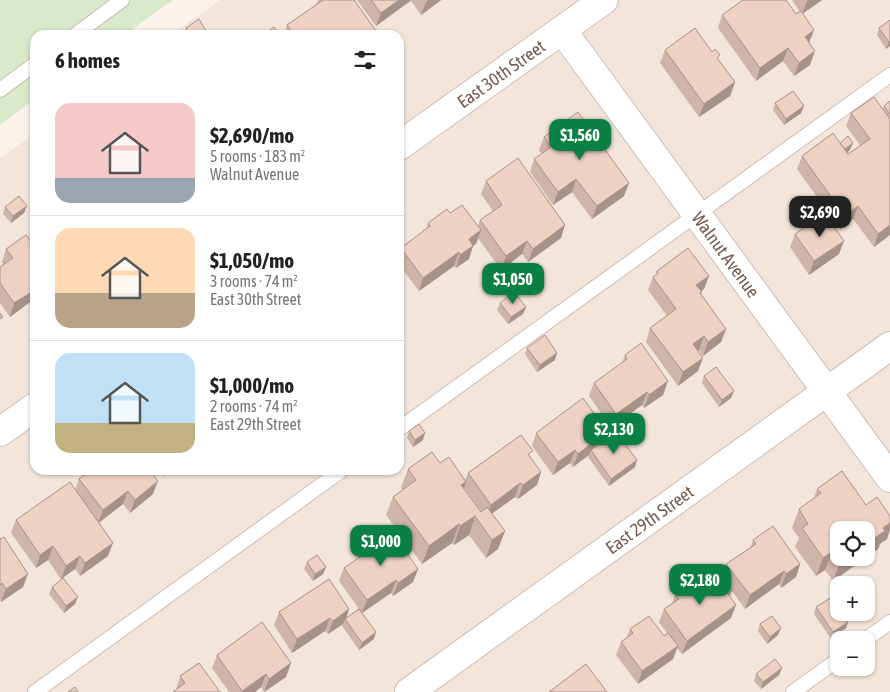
<!DOCTYPE html>
<meta charset="utf-8">
<style>
body{margin:0;font-family:"Asap Condensed",sans-serif;background:#f2f2f2;color:#222;height:100vh;display:flex;flex-direction:column;font-size:19px;white-space:nowrap}
*{box-sizing:border-box;margin:0}
p{font-size:16px;color:#767676}
.icon{flex:none;width:28px;height:28px;fill:none;stroke:currentColor;stroke-width:2;stroke-linecap:round;stroke-linejoin:round}
.map{position:relative;flex:1;overflow:hidden}
.panel{position:absolute;left:30px;top:30px;width:374px;height:445px;display:flex;flex-direction:column;background:#fff;border-radius:15px;box-shadow:0 1px 4px #0004}
.panel>*{flex:none}
.tools{position:absolute;left:830px;top:521px;display:grid;gap:10px}
.tools a{display:grid;place-items:center;width:45px;height:45px;border-radius:10px;background:#fff;box-shadow:0 1px 4px #0004;font-size:25px}
.price{position:absolute;translate:-50% -42px;padding:0 11px;border-radius:10px;background:#0b8043;color:#fff;font-size:16px;line-height:32px;filter:drop-shadow(0 1px 2px #0008)}
.price::after{content:'';position:absolute;left:50%;top:30px;width:15px;height:11px;margin-left:-8px;background:inherit;clip-path:polygon(0 0,100% 0,50% 100%)}
.price.on{background:#222;color:#fff}
ul{padding:0;list-style:none}
li{display:flex;align-items:center;gap:15px;height:125px;padding:0 25px}
li+li{border-top:1px solid #e0e0e0}
li span{display:grid;place-items:center;flex:none;width:140px;height:100px;border-radius:15px;color:#555}
li>.icon{margin-inline-start:auto}
span .icon{width:60px;height:60px;fill:#fffc;stroke-width:1}
li b{font-size:21px}
h2{display:flex;justify-content:space-between;align-items:center;height:60px;padding:0 25px;font-size:21px}
.map>svg:first-child{display:block}
.residential{fill:#f3e5d9;fill-rule:evenodd}
.green{fill:#d9e9c9}
.lines{fill:none;stroke-linecap:round;stroke-linejoin:round}
.lane-casing{stroke:#cfbdb3;stroke-width:16}
.street-casing{stroke:#cfbdb3;stroke-width:30}
.lane{stroke:#fff;stroke-width:14}
.street{stroke:#fff;stroke-width:28}
.wall{fill:#ceb4a9;fill-rule:evenodd}
.shaded-wall{fill:#a79289}
.building{fill:#efd1c4;stroke:#a79289}
.labels{text-anchor:middle;dominant-baseline:central;stroke-width:4.5;stroke-linejoin:round;paint-order:stroke}
.street-label{font-size:18px;fill:#75594f;stroke:#fef8f1}
</style>
<div class="map">
<svg width="890" height="692" viewBox="0 0 890 692">
<rect width="100%" height="100%" fill="#fbf3eb"/>
<path class="residential" d="M220,0H890V692H0V158L35,133V470H399V35H171ZM839,530H866V558H839ZM839,585H866V612H839ZM839,640H866V668H839Z"/>
<path class="green" d="M0,0H173L124,35H35V99L0,125Z"/>
<g class="lines">
<defs>
<path id="lane" d="M75,35L122,0
M0,90L35,64
M399,429L890,75
M865,640L890,622
M35,692L342,470
M793,692L839,659"/>
<g id="street">
<path id="s1" d="M562,30L890,478"/>
<path id="s2" d="M399,146L604,0"/>
<path d="M0,432L35,407"/>
<path id="s3" d="M409,692L890,346"/>
</g>
</defs>
<use href="#lane" class="lane-casing"/>
<use href="#street" class="street-casing"/>
<use href="#lane" class="lane"/>
<use href="#street" class="street"/>
</g>
<path class="wall" d="M318,0H354L379,35H284L287,25L316,5Z
M357,0H441L440,1L421,15L411,1L376,26Z
M792,0H822L802,14L809,43L810,65L794,76L783,61L756,81L718,28L722,15L796,14L800,12Z
M890,20V46L886,49L877,35L879,28Z
M186,28L208,34V35H183Z
M665,50L712,52L735,82L730,96L699,117L660,63Z
M890,101V235L874,247L853,219L840,229L797,169L802,156L840,143H853L850,150L847,152L848,154L860,145L846,126L851,113L883,109L884,106Z
M775,103L804,106L801,113L784,125L773,110Z
M544,137L624,196L592,219L572,192L553,205L530,172L534,159L542,154L539,150Z
M486,181L561,238L528,262L522,254L501,270L478,238L476,244L473,246L469,259L456,268L454,266L419,291L399,265V253L401,248L426,229L428,223L450,213L478,226L480,220L493,211L481,194Z
M27,206L24,213L11,223L3,214L5,207Z
M795,234L839,254L809,275L790,247Z
M35,248V302L31,305L30,302L10,317L0,303V267L3,264L2,262L6,249Z
M657,271L709,276L704,289L701,291L702,292L701,295L726,329L721,342L703,356L699,350L697,351L698,371L678,386L646,342L650,328L667,316L648,290L653,277L655,276Z
M500,303L526,307L523,314L508,324L497,310Z
M527,348L557,353L555,360L537,372L525,354Z
M625,355L663,395L644,408L642,405L611,427L589,396L594,383L622,363Z
M704,376L734,391L731,398L719,407L702,383Z
M605,429L600,442L595,446L594,448L635,467L609,486L588,457L589,455L573,467L570,463L553,475L532,446L536,433Z
M409,431L423,440L413,447L407,438Z
M530,457L541,472L537,485L518,499L515,497L492,513L505,531L498,549L486,558L469,535L454,545L452,543L422,564L386,515L393,497L403,490L401,488L408,469L440,463L465,480L468,473ZM464,488L481,511V512L464,489Z
M159,470H171L163,476Z
M79,479L153,494L130,513L123,504L99,523L108,556L80,576L75,569L61,579L48,560L36,568L11,533L16,520L75,490Z
M817,489L887,539L880,544L878,549L833,581L825,570L816,576L795,547L799,538L792,528L799,509L814,498Z
M0,539L23,587L1,602L0,600Z
M753,540L800,564L796,577L781,588L779,584L745,609L732,591L730,597L731,618L682,654L677,648L673,659L638,684L616,655L621,642L627,637L630,629L664,636L667,633L659,622L664,609L672,604L675,594L695,587L720,584L724,581L721,577L726,564L751,547Z
M307,562L326,567L323,574L313,581L304,569Z
M344,568L418,569L413,582L393,596L391,593L362,613L374,639L359,650L342,626L343,624L328,634L325,631L292,653L274,625L279,612L347,618L359,609L339,581Z
M52,587L75,604L64,613L49,594Z
M816,607L848,622L846,628L831,639L814,614Z
M760,624L778,635L767,644L758,631Z
M217,655L291,663L286,677L264,692L261,687L255,692H229L212,668Z
M782,668L779,675L761,689L754,681L756,674Z
M180,676L220,692L176,690Z"/>
<path class="shaded-wall" d="M399,0H411L376,26L381,13Z
M428,0H441L440,1L421,15L426,2Z
M808,0H822L802,14L807,1Z
M814,30L809,43L805,37Z
M890,41V46L886,49L889,42Z
M788,48L783,61L756,81L760,68Z
M815,51L810,65L794,76L799,63Z
M735,82L730,96L699,117L704,104Z
M804,106L801,113L784,125L786,119Z
M853,143L850,150L841,158L843,151Z
M576,179L572,192L553,205L558,192Z
M629,183L624,196L592,219L597,206Z
M27,206L24,213L11,223L13,216Z
M858,206L853,219L840,229L845,216Z
M565,225L561,238L528,262L533,249Z
M890,225V235L874,247L878,234Z
M481,230L476,244L464,252L469,239Z
M527,241L522,254L501,270L506,256Z
M844,241L839,254L809,275L814,261Z
M473,246L469,259L456,268L460,255Z
M459,252L454,266L419,291L423,278Z
M709,276L704,289L692,298L696,285Z
M35,289L30,302L10,317L14,303Z
M35,295V302L31,305Z
M404,304L400,317L399,318V309Z
M526,307L523,314L508,324L511,317Z
M726,329L721,342L703,356L708,342Z
M704,336L699,350L688,358L693,344Z
M557,353L555,360L537,372L540,365Z
M703,358L698,371L678,386L683,372Z
M668,381L663,395L644,408L649,395Z
M734,391L731,398L719,407L722,400Z
M647,392L642,405L611,427L616,414Z
M605,429L600,442L595,446L593,452L591,450L589,455L573,467L578,454L595,436Z
M425,433L423,440L413,447L415,440Z
M575,450L570,463L553,475L558,462Z
M637,460L635,467L609,486L611,479Z
M165,470H171L163,476Z
M541,472L537,485L518,499L523,485Z
M158,481L153,494L130,513L135,500Z
M466,482L460,500L461,485Z
M520,483L515,497L486,518L491,505Z
M128,491L123,504L98,523L103,510Z
M475,516L469,535L454,545L460,526Z
M890,523V530L887,539L880,544L878,549L833,581L840,563L847,558H866V544L883,528Z
M459,524L452,543L422,564L429,546Z
M505,531L498,549L486,558L492,540Z
M113,543L108,556L80,576L85,563Z
M53,546L48,560L36,568L40,555Z
M832,552L825,570L816,576L823,558Z
M80,556L75,569L61,579L66,566Z
M800,564L796,577L781,588L786,574Z
M326,567L323,574L313,581L315,574Z
M418,569L413,582L393,596L398,583Z
M784,571L779,584L745,609L750,595Z
M28,574L23,587L1,602L6,589Z
M396,580L391,593L362,613L367,600Z
M78,597L75,604L64,613L66,606Z
M736,605L731,618L682,654L687,641Z
M349,609L346,620L345,619L343,624L328,634L333,621Z
M330,618L325,631L292,653L297,639Z
M848,622L846,628L831,639L833,632Z
M781,628L778,635L767,644L770,637Z
M376,632L374,639L359,650L362,643Z
M678,646L673,659L638,684L642,671Z
M291,663L286,677L264,692L269,679Z
M782,668L779,675L761,689L763,682Z
M266,674L261,687L255,692H242Z"/>
<path class="building" d="M323,0H354L379,35H294L287,25Z
M371,0H399L381,13Z
M743,0H786L796,14L801,11L814,30L805,37L815,51L799,63L788,48L760,68L722,15Z
M199,19L208,34L207,35H190L186,28Z
M890,20V41L889,42L879,28Z
M274,27L280,35H263Z
M695,28L712,52L715,49L720,55L717,58L735,82L704,104L665,50Z
M793,91L804,106L786,119L775,103Z
M874,97L890,119V225L878,234L858,206L845,216L802,156L833,133L848,154L870,139L851,113Z
M890,101V114L884,106Z
M578,112L629,183L597,206L576,179L558,192L534,159L551,147L544,137Z
M848,136L853,143L845,149L840,143Z
M518,158L565,225L533,249L527,241L506,256L480,220L502,205L486,181Z
M19,196L27,206L13,216L5,207Z
M462,205L481,230L469,239L473,246L460,255L459,252L423,278L401,248L430,226L428,223L447,209L450,213Z
M825,214L844,241L814,261L795,234Z
M26,235L35,248V290L14,303L0,283V267L13,258L6,249Z
M688,248L709,276L696,285L702,292L700,293L726,329L708,342L704,336L693,344L703,358L683,372L650,328L676,309L653,277L658,273L657,271Z
M399,288L403,294L399,297L404,304L399,309Z
M514,292L526,307L511,317L500,303Z
M0,313L3,317L0,319Z
M545,335L557,353L540,365L527,348Z
M641,343L668,381L649,395L647,392L616,414L594,383L627,359L625,355Z
M716,367L734,391L722,400L704,376Z
M583,398L605,429L595,436L597,439L578,454L575,450L558,462L536,433Z
M419,424L425,433L415,440L409,431Z
M616,432L637,460L611,479L591,450Z
M521,435L533,451L528,454L541,472L523,485L520,483L491,505L468,473Z
M432,452L440,463L449,457L466,482L461,485L481,512L487,507L505,531L492,540L475,516L460,526L459,524L429,546L393,497L416,480L408,469Z
M91,470H149L158,481L135,500L128,491L103,510L79,479Z
M842,471L866,505L877,497L890,516V523L883,528L885,531L866,544V530H839V558H847L840,563L832,552L823,558L802,528L808,524L799,509L821,493L817,489Z
M70,482L113,543L85,563L80,556L66,566L53,546L40,555L16,520Z
M773,526L800,564L786,574L784,571L750,595L726,564L756,544L753,540Z
M393,534L418,569L398,583L396,580L367,600L344,568Z
M4,537L28,574L6,589L2,583L0,585V539Z
M317,555L326,567L315,574L307,562Z
M713,574L720,584L725,580L732,591L728,594L736,605L687,641L664,609L679,599L675,594L691,582L695,587Z
M63,578L78,597L66,606L52,587Z
M329,579L349,609L333,621L330,618L297,639L279,612Z
M832,597L839,607V612H842L848,622L833,632L816,607Z
M359,609L376,632L362,643L345,619Z
M649,616L664,636L668,633L678,646L642,671L621,642L633,633L630,629Z
M772,616L781,628L770,637L760,624Z
M262,622L291,663L269,679L266,674L242,691L217,655Z
M775,659L782,668L763,682L756,674Z
M199,663L220,692H173L185,683L180,676Z
M586,664L607,692H549Z
M75,687L78,692H68Z"/>
<g class="labels">
<g class="street-label">
<text stroke="none"><textPath href="#s2" startOffset="125">East 30th Street</textPath></text>
<text stroke="none"><textPath href="#s1" startOffset="278">Walnut Avenue</textPath></text>
<text stroke="none"><textPath href="#s3" startOffset="296">East 29th Street</textPath></text>
</g>
</g>
</svg>
<div class="tools">
<a><svg class="icon" aria-label="locate" viewBox="0 0 24 24"><circle cx="12" cy="12" r="6"/><path d="M12 2v4M12 18v4M2 12h4M18 12h4"/></svg></a>
<a>+</a>
<a>−</a>
</div>
<b class="price" style="left:580px;top:161px">$1,560</b>
<b class="price on" style="left:820px;top:238px">$2,690</b>
<b class="price" style="left:513px;top:305px">$1,050</b>
<b class="price" style="left:614px;top:455px">$2,130</b>
<b class="price" style="left:381px;top:567px">$1,000</b>
<b class="price" style="left:700px;top:606px">$2,180</b>
<section class="panel">
<h2>6 homes<svg class="icon" aria-label="filters" viewBox="0 0 24 24"><path d="M4 7h16M4 17h16"/><circle cx="9" cy="7" r="2"/><circle cx="15" cy="17" r="2"/></svg></h2>
<ul>
<li><span style="background:linear-gradient(#f6c9c9 75%,#9aa5b1 0)"><svg class="icon" aria-label="home" viewBox="0 0 24 24"><path d="M3 11l9-7 9 7M6 9v11h12V9"/></svg></span><div><b>$2,690/mo</b><p>5 rooms · 183 m²</p><p>Walnut Avenue</p></div></li>
<li><span style="background:linear-gradient(#ffd9b3 65%,#b9a48a 0)"><svg class="icon" aria-label="home" viewBox="0 0 24 24"><path d="M3 11l9-7 9 7M6 9v11h12V9"/></svg></span><div><b>$1,050/mo</b><p>3 rooms · 74 m²</p><p>East 30th Street</p></div></li>
<li><span style="background:linear-gradient(#bfe0f5 70%,#c2b280 0)"><svg class="icon" aria-label="home" viewBox="0 0 24 24"><path d="M3 11l9-7 9 7M6 9v11h12V9"/></svg></span><div><b>$1,000/mo</b><p>2 rooms · 74 m²</p><p>East 29th Street</p></div></li>
</ul>
</section>
</div>
